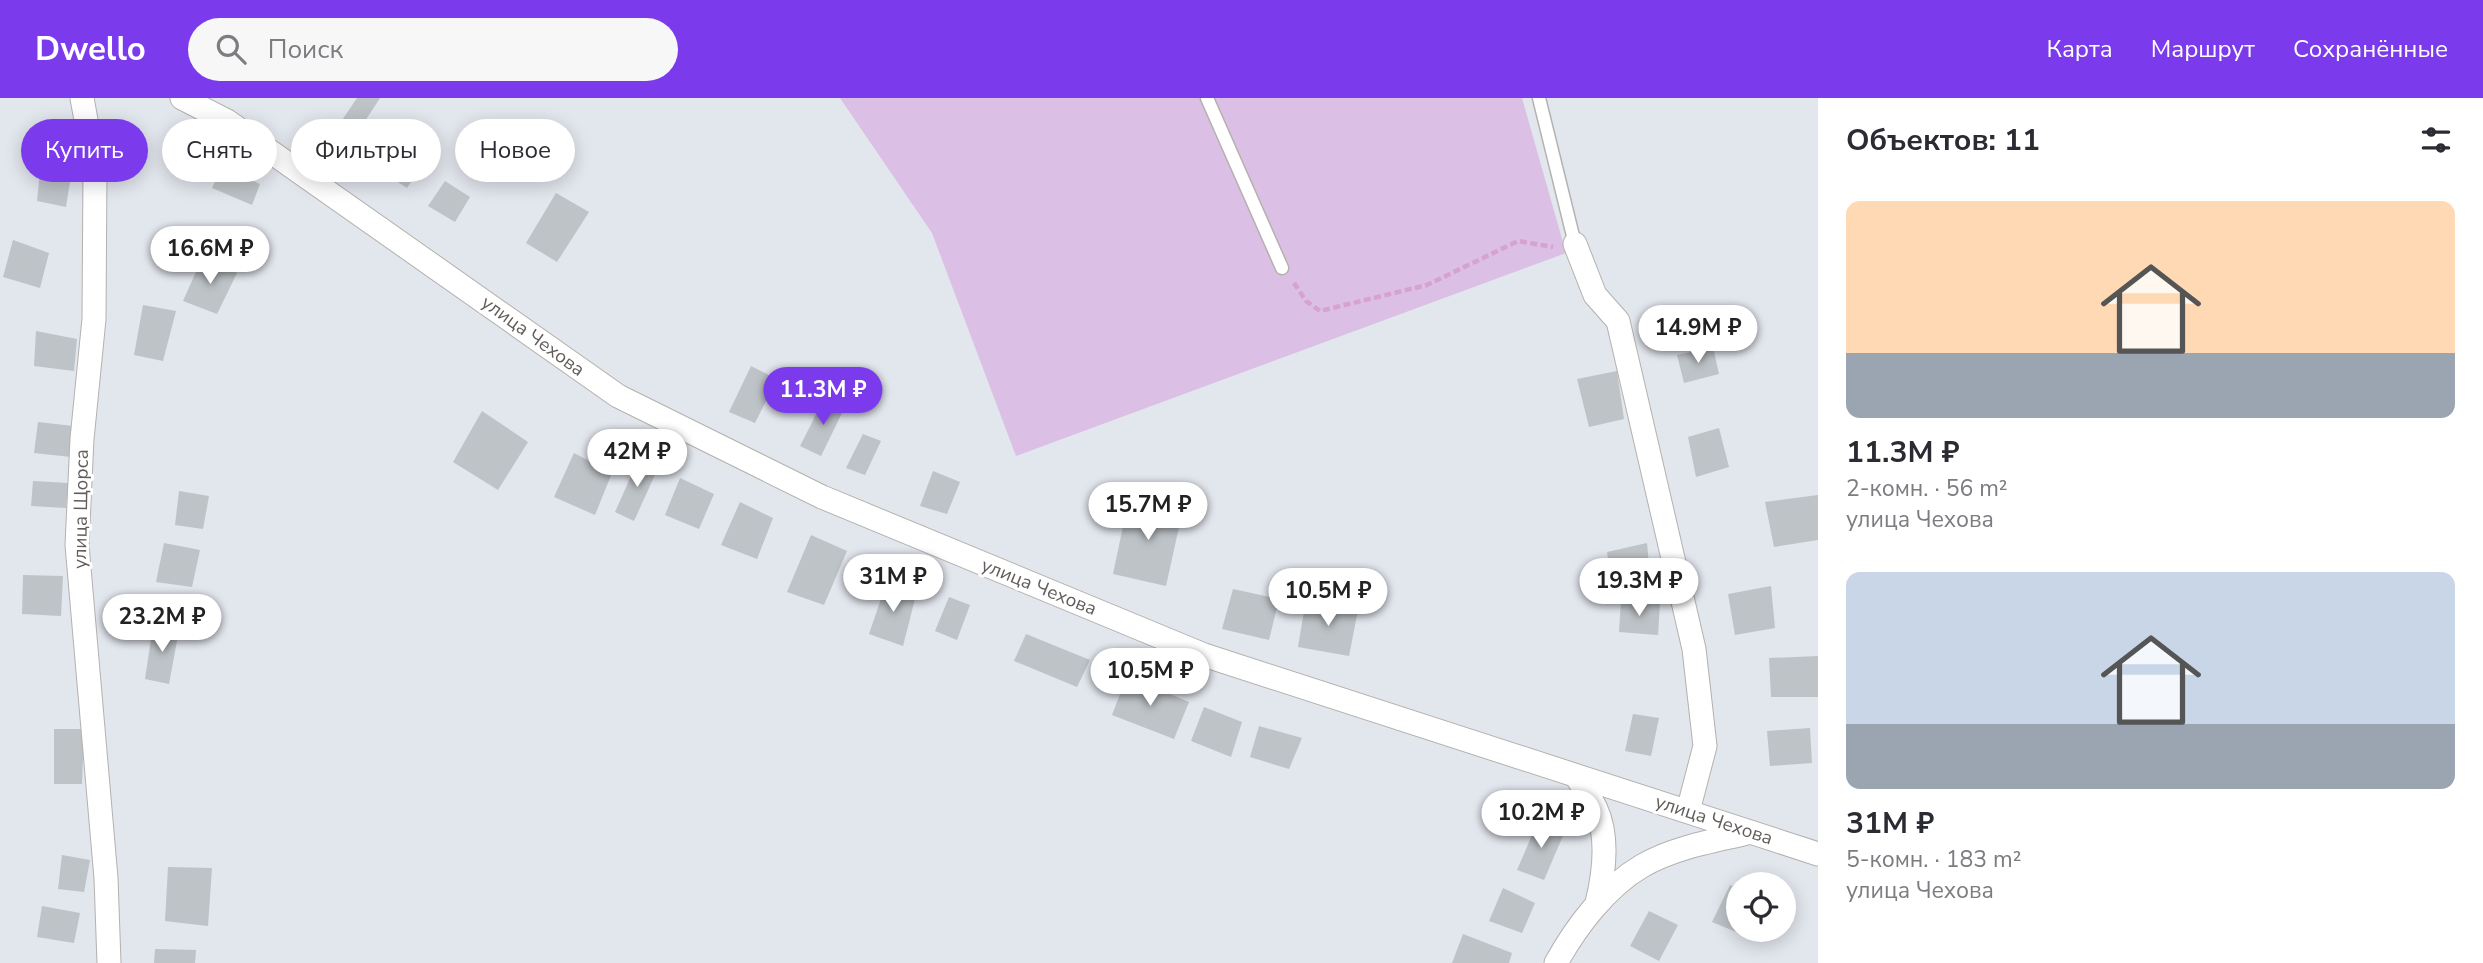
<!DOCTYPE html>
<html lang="ru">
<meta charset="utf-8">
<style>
body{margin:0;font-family:"Nunito Sans",sans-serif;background:#f7f7f7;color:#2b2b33;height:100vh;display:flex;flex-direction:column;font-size:26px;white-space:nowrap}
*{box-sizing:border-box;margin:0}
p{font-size:23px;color:#7c7c81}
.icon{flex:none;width:38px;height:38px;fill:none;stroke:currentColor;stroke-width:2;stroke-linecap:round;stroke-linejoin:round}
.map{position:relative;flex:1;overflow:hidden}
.details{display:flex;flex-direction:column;background:#fff;width:665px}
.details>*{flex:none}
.hud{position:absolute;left:21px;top:21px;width:665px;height:63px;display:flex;gap:14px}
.buttons{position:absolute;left:1726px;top:774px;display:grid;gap:14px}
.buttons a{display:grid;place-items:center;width:70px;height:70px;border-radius:50%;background:#fff;box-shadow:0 4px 18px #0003;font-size:35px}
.price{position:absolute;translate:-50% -60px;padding:0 16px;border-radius:24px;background:#fff;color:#222;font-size:23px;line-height:46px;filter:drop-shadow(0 2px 4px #0008)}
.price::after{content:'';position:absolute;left:50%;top:42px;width:21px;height:16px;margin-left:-10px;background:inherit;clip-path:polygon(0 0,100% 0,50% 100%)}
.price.current{background:#7c3aed;color:#fff}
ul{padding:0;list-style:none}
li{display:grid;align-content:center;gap:14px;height:371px;padding:0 28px}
li span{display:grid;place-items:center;height:217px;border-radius:14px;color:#555}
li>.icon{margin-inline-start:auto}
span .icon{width:126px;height:126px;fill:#fffc;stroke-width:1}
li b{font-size:30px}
h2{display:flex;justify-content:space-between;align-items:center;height:84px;padding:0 28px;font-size:30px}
.chip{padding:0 24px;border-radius:32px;background:#fff;box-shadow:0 4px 18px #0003;font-size:24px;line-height:63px}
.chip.current{background:#7c3aed;color:#fff}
header{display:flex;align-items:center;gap:42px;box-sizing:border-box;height:98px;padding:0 35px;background:#7c3aed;color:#fff}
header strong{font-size:33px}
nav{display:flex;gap:38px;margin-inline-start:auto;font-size:24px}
.search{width:490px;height:63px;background:#f7f7f7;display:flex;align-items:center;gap:18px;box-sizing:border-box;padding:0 24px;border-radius:38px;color:#7c7c81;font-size:26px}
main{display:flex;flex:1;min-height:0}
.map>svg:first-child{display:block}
.green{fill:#dcbfe4}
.building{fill:#bec3c7}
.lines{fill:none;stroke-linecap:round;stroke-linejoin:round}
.lane-casing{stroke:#b4b1ae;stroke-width:15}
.street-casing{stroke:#b4b1ae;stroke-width:25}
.path{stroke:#d5a2d2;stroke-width:4.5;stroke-dasharray:7 3.5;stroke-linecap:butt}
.lane{stroke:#fff;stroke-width:12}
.street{stroke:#fff;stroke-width:23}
.labels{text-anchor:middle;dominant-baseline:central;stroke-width:6;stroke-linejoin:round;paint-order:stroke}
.street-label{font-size:19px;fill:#625d5a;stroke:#fff}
</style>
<header>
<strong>Dwello</strong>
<div class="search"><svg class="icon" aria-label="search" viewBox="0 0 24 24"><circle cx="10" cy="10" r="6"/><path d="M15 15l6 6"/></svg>Поиск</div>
<nav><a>Карта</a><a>Маршрут</a><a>Сохранённые</a></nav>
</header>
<main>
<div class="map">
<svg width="1818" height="865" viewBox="0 0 1818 865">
<rect width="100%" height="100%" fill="#e2e6ed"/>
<path class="green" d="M840,0H1522L1566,155L1016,358L932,135Z"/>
<path class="building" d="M357,0H380L354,40L336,31Z
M378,39L420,71L407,90L364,62Z
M42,53L74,58L66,109L37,103Z
M222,69L260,86L252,107L212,90Z
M445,83L470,99L455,124L428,108Z
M556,95L589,114L557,164L526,145Z
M13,142L49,155L40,190L3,179Z
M203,158L237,175L217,216L183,203Z
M143,207L176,213L163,263L134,257Z
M36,233L77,241L74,273L34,268Z
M1713,249L1719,276L1684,285L1677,257Z
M751,268L777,281L755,325L729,314Z
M1617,273L1624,321L1589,329L1577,281Z
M825,299L845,309L821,358L800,348Z
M482,313L528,344L498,392L453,364Z
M38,324L73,328L71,359L34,355Z
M1719,330L1729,369L1696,379L1688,339Z
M863,336L881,343L865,377L846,370Z
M574,355L612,375L595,417L554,399Z
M640,358L659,368L634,423L615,414Z
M933,373L960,384L947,416L920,408Z
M680,380L714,396L699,431L665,417Z
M33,383L68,385L66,410L31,408Z
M179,393L209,398L203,431L175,427Z
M1818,397V442L1774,449L1765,404Z
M1129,400L1183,411L1166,488L1113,476Z
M740,404L773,420L757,461L721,447Z
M811,437L847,453L824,507L787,494Z
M164,445L200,452L192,489L156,484Z
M1647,445L1651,489L1613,494L1607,454Z
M23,477L63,478L61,518L22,516Z
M887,483L916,497L903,548L869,536Z
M1771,488L1775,530L1735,537L1728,496Z
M1233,491L1279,501L1269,542L1222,531Z
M949,499L970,507L957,542L935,533Z
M1306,501L1358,512L1349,558L1298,549Z
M1621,502L1660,505L1658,537L1619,534Z
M153,528L179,532L169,586L145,581Z
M1026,536L1090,562L1077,589L1014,563Z
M1818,558V599H1771L1769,560Z
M1127,578L1189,604L1174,641L1112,617Z
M1204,609L1242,624L1231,659L1191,643Z
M1633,616L1659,620L1651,658L1625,653Z
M1259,628L1302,640L1289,671L1250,659Z
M1810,630L1812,665L1770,668L1767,633Z
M54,631H84L82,686H54Z
M1539,721L1565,733L1544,782L1517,772Z
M62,757L90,762L84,794L58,791Z
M168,769L212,770L208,828L165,823Z
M1730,787L1738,790V831H1764L1758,843L1712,824Z
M1503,790L1535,805L1522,835L1489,823Z
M42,808L80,815L74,845L37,839Z
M1649,813L1678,827L1659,863L1630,848Z
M1463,836L1512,855L1509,865H1452Z
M155,851L196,852L195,865H154Z"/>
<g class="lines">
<defs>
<path id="lane" d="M1207,0L1282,170
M1539,0L1575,146"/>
<path id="street" d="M82,0L95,72L94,221L82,341L77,447L106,780L109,865
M182,0L227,23L618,298L822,399L1204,557L1818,756
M1575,146L1595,197L1618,223L1694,551L1705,648L1688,713
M1576,678C1583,689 1591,700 1596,711C1609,739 1604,776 1597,805
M1556,865C1576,829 1606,789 1642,768C1674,749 1715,743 1751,734"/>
</defs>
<use href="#lane" class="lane-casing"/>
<use href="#street" class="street-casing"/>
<path class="path" d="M1294,185L1306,203L1320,213L1427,187L1518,143L1553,149"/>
<use href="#lane" class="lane"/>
<use href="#street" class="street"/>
</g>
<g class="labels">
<g class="street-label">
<text transform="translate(533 238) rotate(36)">улица Чехова</text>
<text transform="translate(81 411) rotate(-89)">улица Щорса</text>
<text transform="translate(1039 489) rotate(22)">улица Чехова</text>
<text transform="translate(1714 722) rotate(18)">улица Чехова</text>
</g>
</g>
</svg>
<div class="buttons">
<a><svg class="icon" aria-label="locate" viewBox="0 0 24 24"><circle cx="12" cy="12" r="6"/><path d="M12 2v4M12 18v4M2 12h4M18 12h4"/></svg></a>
</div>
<b class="price" style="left:210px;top:188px">16.6M ₽</b>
<b class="price" style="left:1698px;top:267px">14.9M ₽</b>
<b class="price current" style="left:823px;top:329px">11.3M ₽</b>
<b class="price" style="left:637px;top:391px">42M ₽</b>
<b class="price" style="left:1148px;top:444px">15.7M ₽</b>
<b class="price" style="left:893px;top:516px">31M ₽</b>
<b class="price" style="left:1639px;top:520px">19.3M ₽</b>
<b class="price" style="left:1328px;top:530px">10.5M ₽</b>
<b class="price" style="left:162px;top:556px">23.2M ₽</b>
<b class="price" style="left:1150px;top:610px">10.5M ₽</b>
<b class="price" style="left:1541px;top:752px">10.2M ₽</b>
<div class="hud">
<a class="chip current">Купить</a>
<a class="chip">Снять</a>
<a class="chip">Фильтры</a>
<a class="chip">Новое</a>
</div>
</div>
<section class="details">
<h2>Объектов: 11<svg class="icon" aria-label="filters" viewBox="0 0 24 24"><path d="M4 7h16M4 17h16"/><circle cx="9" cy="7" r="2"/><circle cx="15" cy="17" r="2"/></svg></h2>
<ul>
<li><span style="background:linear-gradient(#ffd9b3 70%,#9aa5b1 0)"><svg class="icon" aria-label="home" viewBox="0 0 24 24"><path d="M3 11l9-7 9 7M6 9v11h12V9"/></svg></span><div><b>11.3M ₽</b><p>2-комн. · 56 m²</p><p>улица Чехова</p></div></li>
<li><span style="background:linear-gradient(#c9d6e8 70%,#9aa5b1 0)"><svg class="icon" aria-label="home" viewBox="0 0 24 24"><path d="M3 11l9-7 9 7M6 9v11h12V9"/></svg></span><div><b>31M ₽</b><p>5-комн. · 183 m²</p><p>улица Чехова</p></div></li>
</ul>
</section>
</main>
